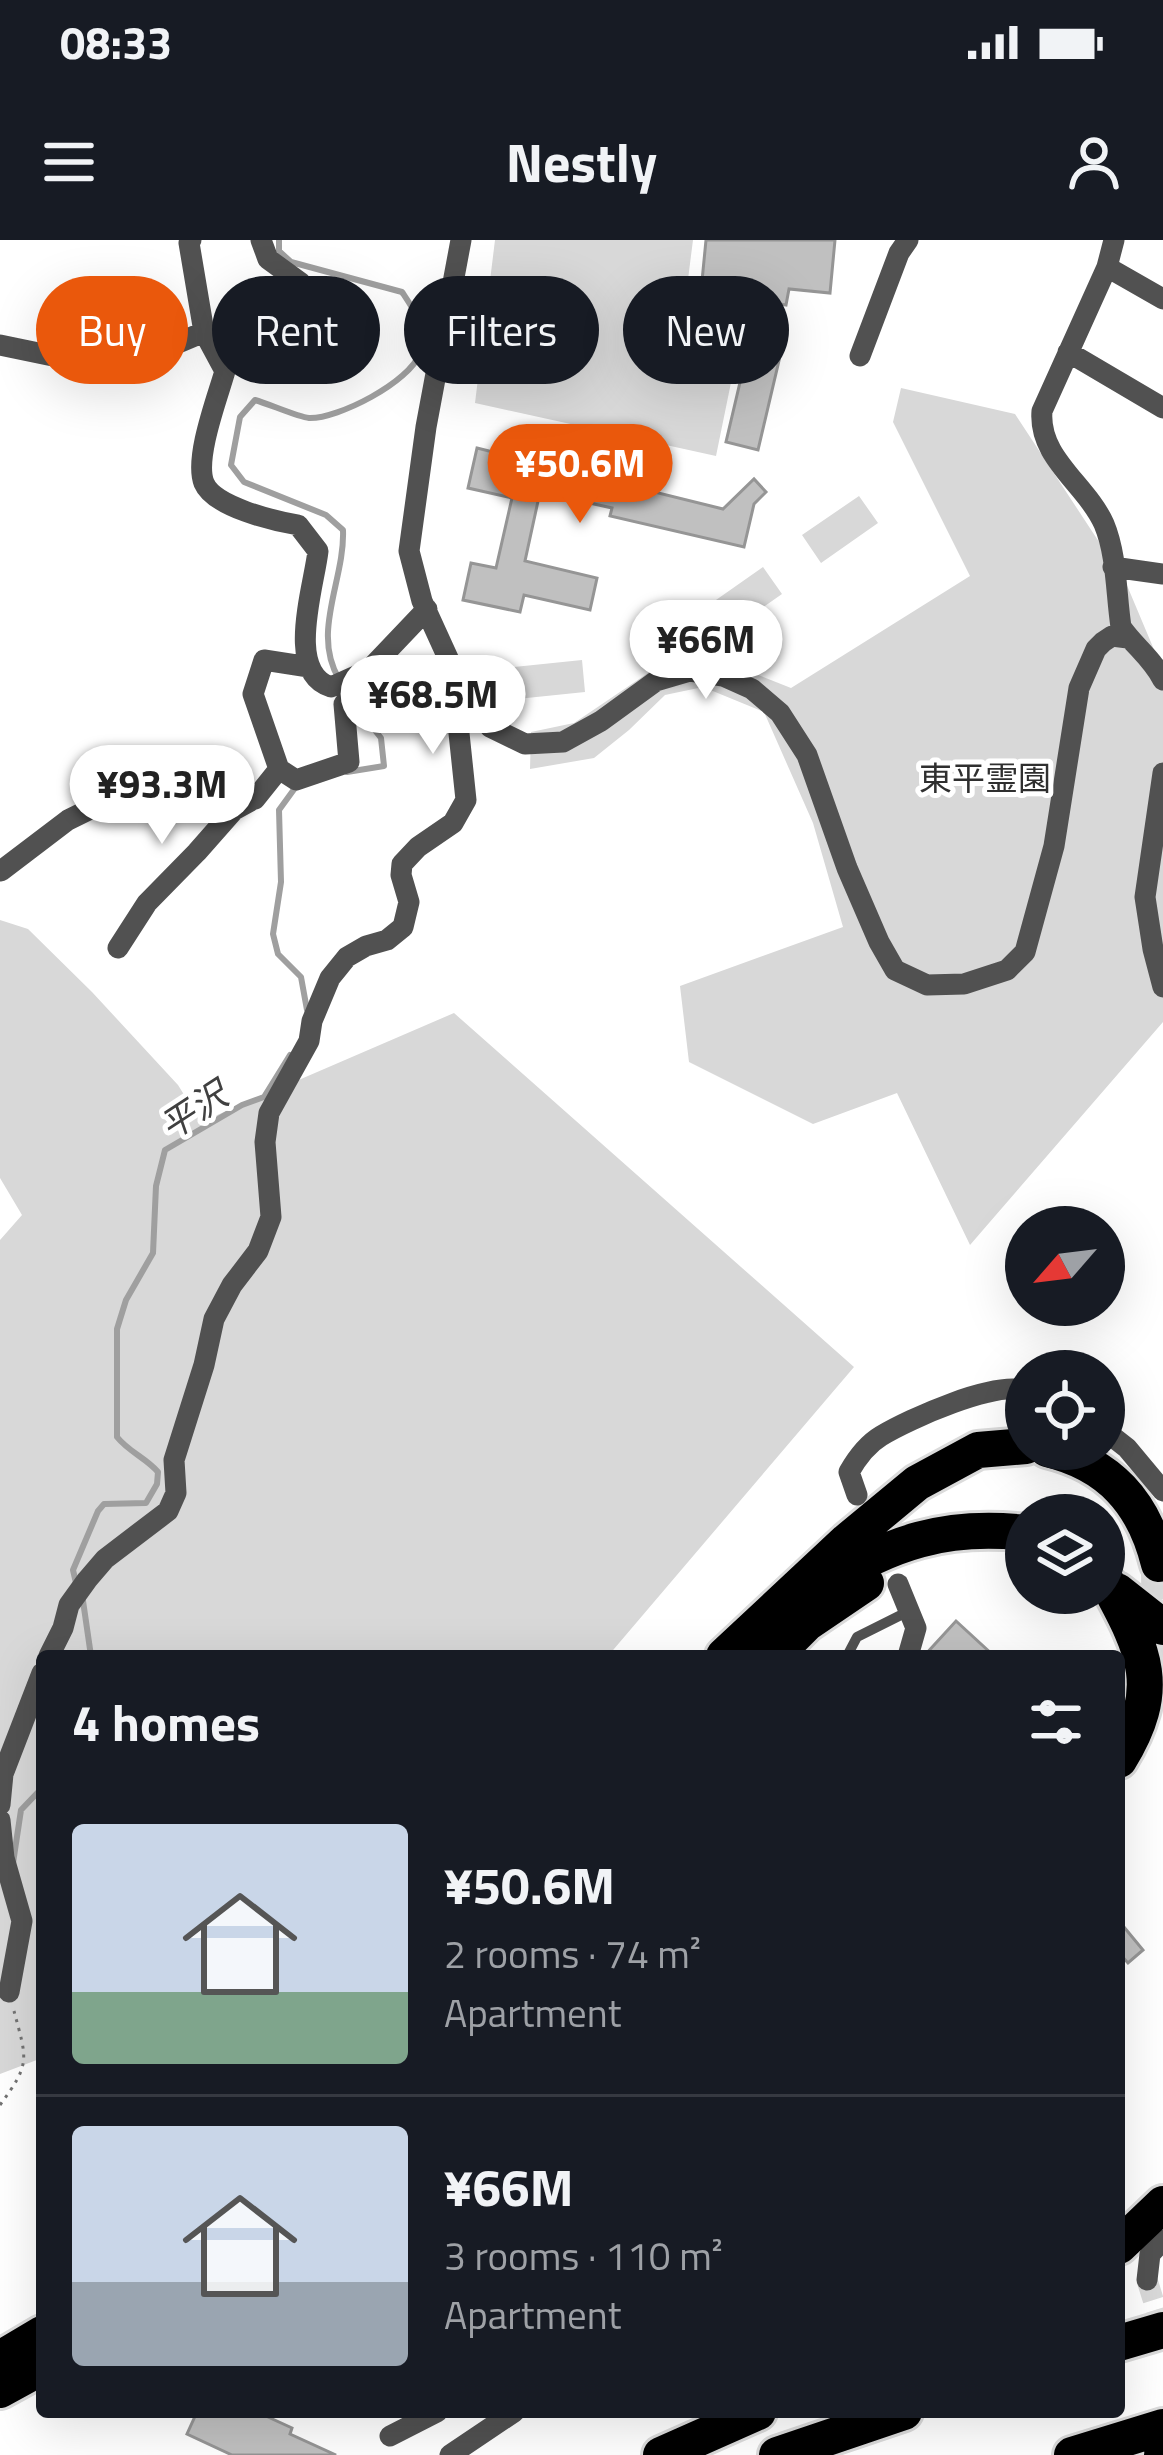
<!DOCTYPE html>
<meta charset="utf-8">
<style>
body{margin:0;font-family:"Titillium Web","Noto Sans JP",sans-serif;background:#20242c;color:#f1f3f6;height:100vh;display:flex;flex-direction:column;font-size:45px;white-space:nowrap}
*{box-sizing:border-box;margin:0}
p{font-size:39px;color:#9ea1a6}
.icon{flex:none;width:66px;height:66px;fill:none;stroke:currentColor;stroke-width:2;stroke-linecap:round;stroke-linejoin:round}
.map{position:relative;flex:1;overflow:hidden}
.panel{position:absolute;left:36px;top:1410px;width:1089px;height:768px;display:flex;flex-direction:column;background:#171b24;border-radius:12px;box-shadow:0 12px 48px #0002}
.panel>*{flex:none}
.banner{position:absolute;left:36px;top:36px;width:1092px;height:108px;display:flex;gap:24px}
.needle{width:78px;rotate:242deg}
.controls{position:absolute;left:1005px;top:966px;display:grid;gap:24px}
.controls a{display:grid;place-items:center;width:120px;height:120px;border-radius:50%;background:#171b24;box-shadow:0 12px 48px #0002;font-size:60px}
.price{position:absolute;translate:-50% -102px;padding:0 27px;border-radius:42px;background:#fff;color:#222;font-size:39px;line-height:78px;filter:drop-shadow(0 3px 6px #0008)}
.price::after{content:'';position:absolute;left:50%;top:72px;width:36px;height:27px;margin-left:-18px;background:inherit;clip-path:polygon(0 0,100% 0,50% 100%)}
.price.current{background:#ea580c;color:#fff}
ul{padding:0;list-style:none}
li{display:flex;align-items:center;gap:36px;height:300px;padding:0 36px}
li+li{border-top:3px solid #363941}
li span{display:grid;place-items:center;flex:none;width:336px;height:240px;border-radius:12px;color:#555}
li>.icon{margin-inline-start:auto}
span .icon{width:144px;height:144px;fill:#fffc;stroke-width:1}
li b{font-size:51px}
h2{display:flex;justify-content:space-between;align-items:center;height:144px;padding:0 36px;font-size:51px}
.pill{padding:0 42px;border-radius:54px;background:#171b24;box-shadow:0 12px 48px #0002;font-size:42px;line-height:108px}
.pill.current{background:#ea580c;color:#fff}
.status{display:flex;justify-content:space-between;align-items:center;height:84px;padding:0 60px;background:#171b24;direction:ltr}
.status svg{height:33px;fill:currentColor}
header{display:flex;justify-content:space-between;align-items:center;height:156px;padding:0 36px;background:#171b24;font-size:54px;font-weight:700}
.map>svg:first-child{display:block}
.green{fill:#d8d8d8}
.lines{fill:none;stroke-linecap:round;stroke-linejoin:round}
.stream{stroke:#9f9f9f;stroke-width:6}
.building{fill:#c0c0c0;stroke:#959595;stroke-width:3}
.minor-tunnel{stroke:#d9d9d9;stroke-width:21;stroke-dasharray:21 10;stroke-linecap:butt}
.motorway-tunnel{stroke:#d9d9d9;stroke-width:36;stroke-dasharray:36 18;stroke-linecap:butt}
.motorway-casing{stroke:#dbdbdb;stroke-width:42}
.path{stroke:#737373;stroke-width:3;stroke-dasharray:3 6;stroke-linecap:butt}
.service{stroke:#515151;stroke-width:10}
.minor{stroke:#515151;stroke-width:21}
.motorway{stroke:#000;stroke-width:36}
.labels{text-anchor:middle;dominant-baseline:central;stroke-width:10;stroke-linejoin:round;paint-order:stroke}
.park-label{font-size:33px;fill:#2f2f2f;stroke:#fff}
.water-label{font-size:36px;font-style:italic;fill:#404040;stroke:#fff}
</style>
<div class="status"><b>08:33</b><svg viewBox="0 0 49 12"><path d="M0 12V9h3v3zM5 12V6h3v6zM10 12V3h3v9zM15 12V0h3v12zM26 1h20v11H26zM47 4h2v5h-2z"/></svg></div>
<header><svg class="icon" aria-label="menu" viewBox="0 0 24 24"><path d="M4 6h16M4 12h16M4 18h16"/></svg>Nestly<svg class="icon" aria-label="person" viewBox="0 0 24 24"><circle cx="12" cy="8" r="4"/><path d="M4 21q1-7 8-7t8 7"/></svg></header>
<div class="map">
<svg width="1163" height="2215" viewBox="0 0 1163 2215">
<rect width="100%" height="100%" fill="#fff"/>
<path class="green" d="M495,0H693L686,55L746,69L716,216L475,163Z
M901,148L1015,174L1126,343L1163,431V782L970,1005L897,853L813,884L689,822L680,746L843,687L813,583L764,472L703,447L665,455L629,490L594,518L530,529L531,492L574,483L651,431L698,419L741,428L791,448L970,336L893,182Z
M859,256L878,283L821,323L802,295Z
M763,327L782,354L725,394L706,367Z
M582,420L585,452L517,459L514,427Z
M0,680L28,689L92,752L178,845L201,882L454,773L854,1127L608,1416H42V1818L0,1834V1000L22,975L0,938Z"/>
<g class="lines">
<path class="stream" d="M279,0V11L291,22L402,52C414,70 428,89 420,113C410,142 338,179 309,178C298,177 269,164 255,160L240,177L231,225L244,242L326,275L343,290C345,340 311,392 339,439
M347,532L384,526L381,498L352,461
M295,548L279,570L281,642L273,694L278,714L301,737L307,770
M76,1343L73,1330L98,1271L104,1264L146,1263L157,1244L158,1232C146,1218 129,1212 117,1197V1089L126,1060L153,1013L156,946L165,910L242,865L264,857L290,815
M82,1354L91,1416
M13,1623L21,1570L42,1548"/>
</g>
<path class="building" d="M706,0H835L830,53L789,49L786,65L747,59L749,45L702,41Z
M749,104L781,112L758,210L726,202Z
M477,208L723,269L754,239L766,252L754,264L744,307L610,276L612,268L540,252L525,321L597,338L590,370L524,355L520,372L463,360L471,323L496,328L512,258L468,248Z
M956,1381L994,1416H924Z
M1119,1681L1143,1710L1128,1723L1119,1713Z
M197,2172H257L292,2188L290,2194L336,2215H232L187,2194Z"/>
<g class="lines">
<path class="minor-tunnel" d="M1147,2040L1163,2091"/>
<path class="motorway-tunnel" d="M1119,1457C1158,1410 1160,1383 1159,1324"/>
<defs>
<path id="motorway" d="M1047,1209C1110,1224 1144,1263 1159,1324
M1108,1344C1145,1412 1163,1449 1119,1520
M823,1345C890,1302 947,1284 1026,1293
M1117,1351L1163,1387
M724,1416L847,1301L917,1243L978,1210L1026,1206
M774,1416L807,1383L866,1343
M1119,2006L1163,1964
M1119,2103L1163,2090
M0,2119L42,2094
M0,2150L42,2127
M661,2215L758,2172
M777,2215L904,2172
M1072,2215L1163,2187
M1162,2215H1163"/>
</defs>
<use href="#motorway" class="motorway-casing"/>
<path class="path" d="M0,1865C31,1823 27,1820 14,1771"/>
<path class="service" d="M847,1416L857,1397L909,1371"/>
<path class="minor" d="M191,0L189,3L204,92
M261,0L268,19L301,43
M461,0L426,187L409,311L422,361L453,429L471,460L490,487L525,504L563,502L601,481L656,441L690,431L723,436L752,449L780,473L807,515L847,628L879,702L895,730L927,745L964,744L1007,730L1025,712L1054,606L1079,448L1096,409L1103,402L1112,396L1128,398
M1114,0L1107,27L1042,171C1038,218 1086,244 1104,284C1117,315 1116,354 1121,387C1134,406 1152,418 1163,440
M1107,27L1163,59
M0,105L106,127L166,108L204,92L225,131C218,156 194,218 204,243C214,267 274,281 298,285L318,311C314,347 285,433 331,447L369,430L427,369
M1068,112L1163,168
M860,116L899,13L908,0
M1113,327L1163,334
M309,427L264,420L253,454L279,529L296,540L349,522L344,464L365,436
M1163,533L1145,657L1153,709L1163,747
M1,631L68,580L141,544L218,557L255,559L279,529
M118,708L147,663L197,612L234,570L254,559
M1104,1190L1127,1208L1163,1251
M857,1255L849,1232C857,1218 866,1205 881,1196C909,1179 996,1140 1026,1151
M898,1344L916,1388L908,1416
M49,1416L63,1388L69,1365L87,1340L105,1319L168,1271L176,1253L174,1220L204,1125L214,1079L232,1045L258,1011L271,977L265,902L269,873L309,801L312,781L330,738L347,717L366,706L387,700L403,687L409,662L401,635L402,624L418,607L453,583L466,560L453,436
M0,1565L3,1534L42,1433
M0,1580L4,1618L22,1681L9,1752
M1147,2040L1150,2014L1163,2000
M390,2196L437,2172
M450,2215L514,2172"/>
<use href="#motorway" class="motorway"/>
</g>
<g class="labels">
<g class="park-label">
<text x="985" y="538">東平霊園</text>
</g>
<g class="water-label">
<text transform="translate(193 870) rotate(-33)">平沢</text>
</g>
</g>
</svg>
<div class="controls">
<a><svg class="needle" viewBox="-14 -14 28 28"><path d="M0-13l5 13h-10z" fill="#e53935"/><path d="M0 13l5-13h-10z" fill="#9ea1a6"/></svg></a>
<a><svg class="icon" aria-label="locate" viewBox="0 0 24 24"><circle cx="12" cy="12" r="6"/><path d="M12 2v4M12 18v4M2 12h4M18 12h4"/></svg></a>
<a><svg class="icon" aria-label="layers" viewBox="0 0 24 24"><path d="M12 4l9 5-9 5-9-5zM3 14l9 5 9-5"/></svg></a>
</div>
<b class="price current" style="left:580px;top:286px">¥50.6M</b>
<b class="price" style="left:706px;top:462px">¥66M</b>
<b class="price" style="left:433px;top:517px">¥68.5M</b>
<b class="price" style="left:162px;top:607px">¥93.3M</b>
<div class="banner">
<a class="pill current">Buy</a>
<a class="pill">Rent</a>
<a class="pill">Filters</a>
<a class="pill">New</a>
</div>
<section class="panel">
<h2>4 homes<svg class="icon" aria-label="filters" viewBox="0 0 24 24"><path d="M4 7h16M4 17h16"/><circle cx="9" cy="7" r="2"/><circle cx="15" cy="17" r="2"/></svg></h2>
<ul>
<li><span style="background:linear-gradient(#c9d6e8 70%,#7fa58c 0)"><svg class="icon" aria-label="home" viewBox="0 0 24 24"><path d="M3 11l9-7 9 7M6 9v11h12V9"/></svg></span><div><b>¥50.6M</b><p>2 rooms · 74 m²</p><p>Apartment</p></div></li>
<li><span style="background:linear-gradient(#c9d6e8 65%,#9aa5b1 0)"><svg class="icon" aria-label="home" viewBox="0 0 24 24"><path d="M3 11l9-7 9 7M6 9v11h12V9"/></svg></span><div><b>¥66M</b><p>3 rooms · 110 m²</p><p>Apartment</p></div></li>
</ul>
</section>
</div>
